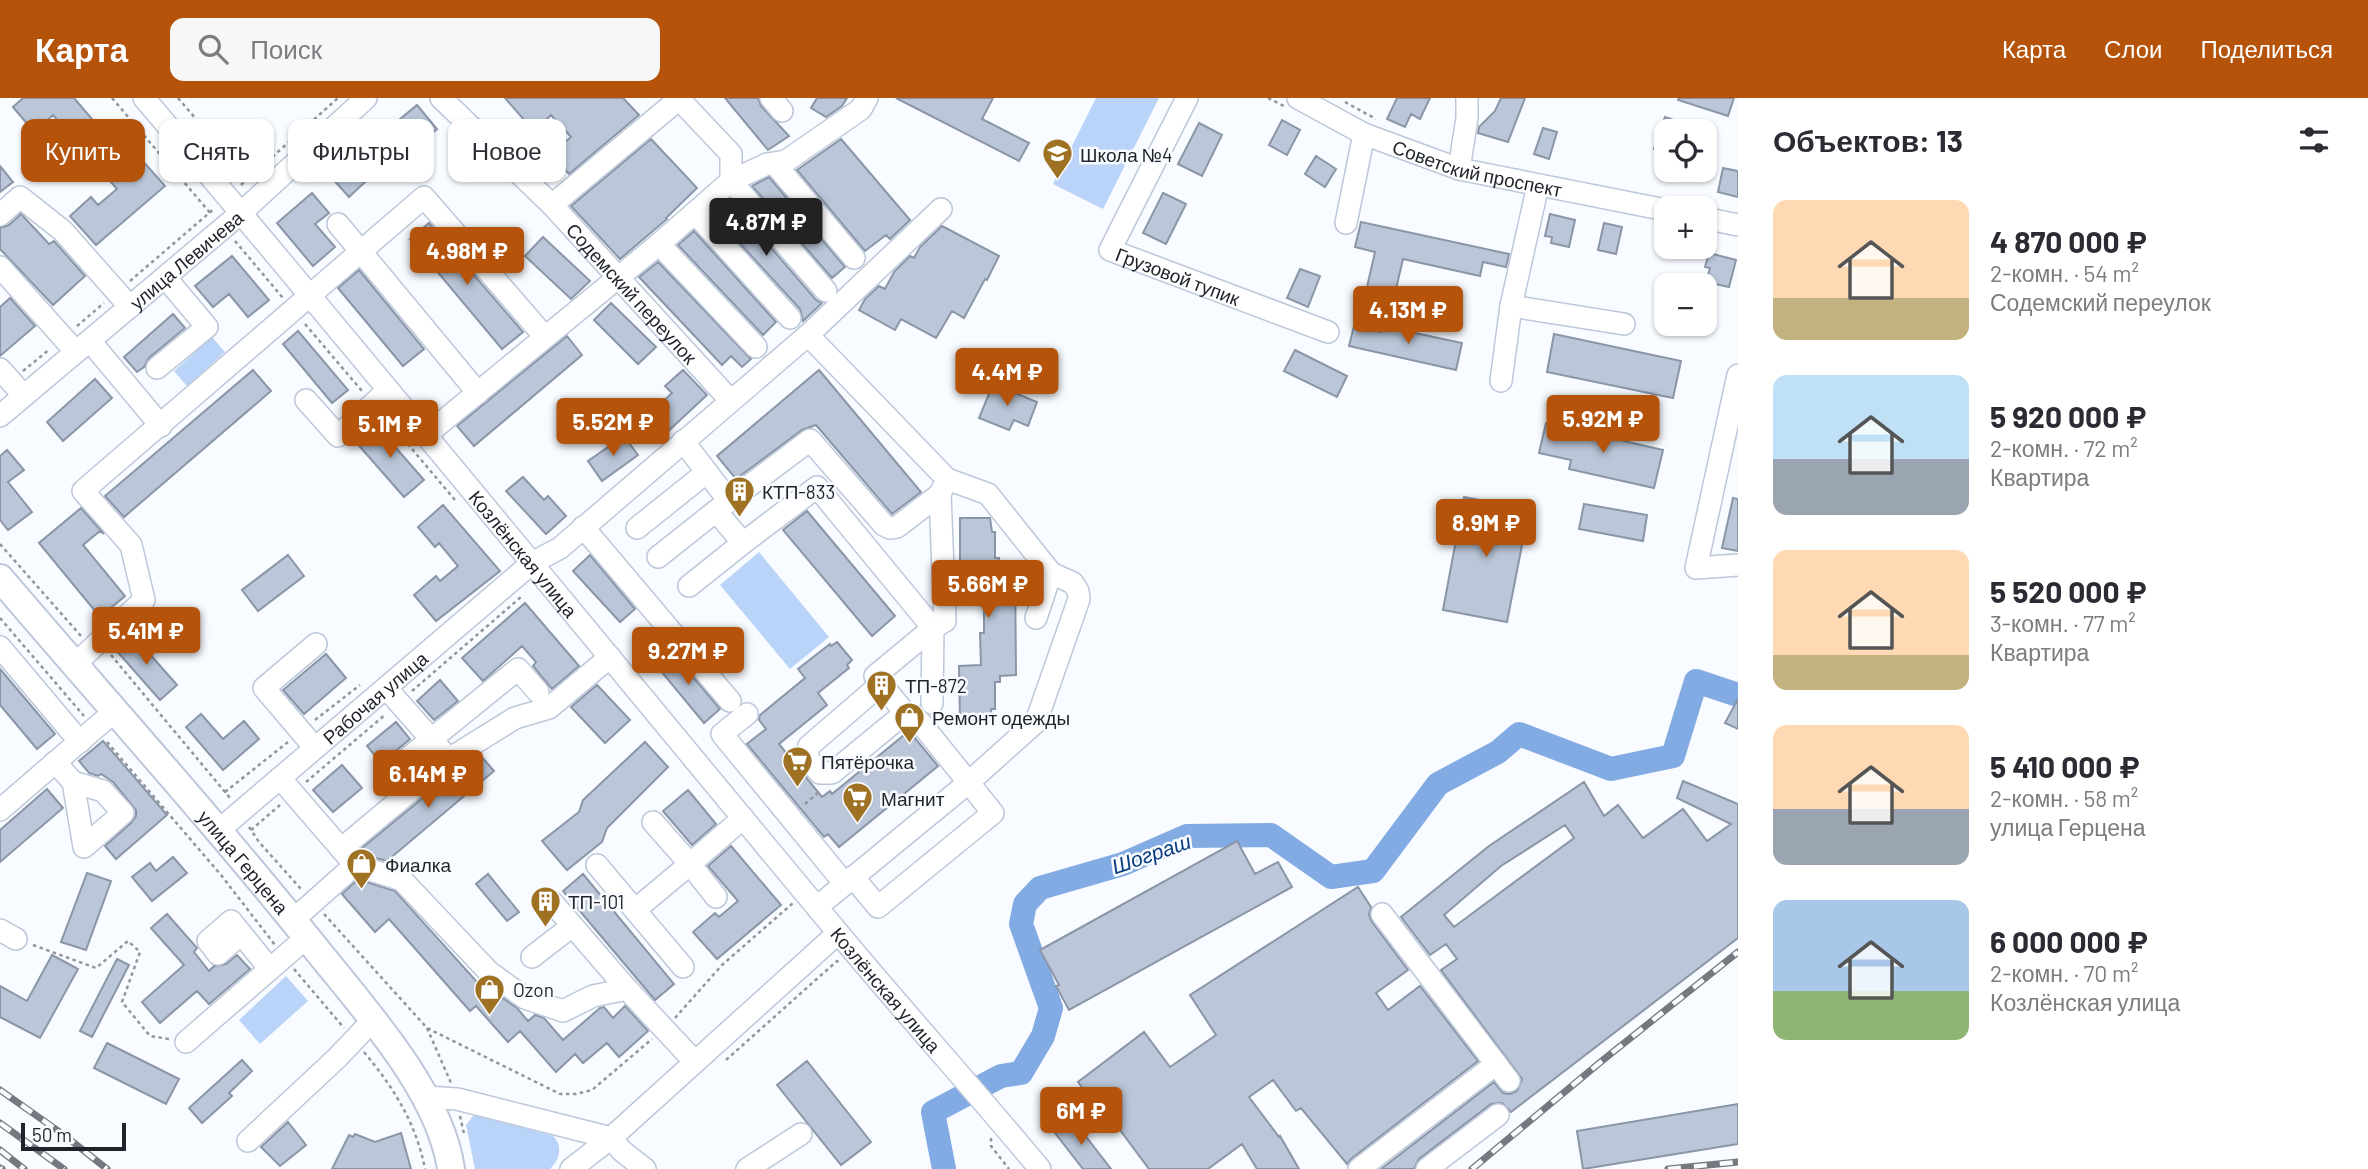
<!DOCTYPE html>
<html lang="ru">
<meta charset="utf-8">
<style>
body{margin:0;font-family:Barlow,sans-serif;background:#f7f7f7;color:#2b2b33;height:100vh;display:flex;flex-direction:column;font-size:26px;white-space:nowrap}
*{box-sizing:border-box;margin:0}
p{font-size:23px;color:#7c7c81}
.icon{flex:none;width:38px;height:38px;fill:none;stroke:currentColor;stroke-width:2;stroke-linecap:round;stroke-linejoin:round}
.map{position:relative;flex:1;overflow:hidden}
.details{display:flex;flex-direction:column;background:#fff;width:630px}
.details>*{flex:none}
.banner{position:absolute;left:21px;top:21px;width:665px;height:63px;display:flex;gap:14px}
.controls{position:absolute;left:1654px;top:21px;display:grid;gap:14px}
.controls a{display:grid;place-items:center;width:63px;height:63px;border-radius:14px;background:#fff;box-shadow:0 2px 5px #0004;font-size:35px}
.scale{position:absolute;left:21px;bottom:18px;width:105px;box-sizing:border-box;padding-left:7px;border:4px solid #1f232a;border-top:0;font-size:19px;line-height:24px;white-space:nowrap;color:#1f232a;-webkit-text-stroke:5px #f8fbff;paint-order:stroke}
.price{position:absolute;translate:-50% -60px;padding:0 16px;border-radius:7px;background:#b45309;color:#fff;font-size:23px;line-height:46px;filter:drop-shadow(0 2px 4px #0008)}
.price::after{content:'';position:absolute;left:50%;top:42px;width:21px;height:16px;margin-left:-10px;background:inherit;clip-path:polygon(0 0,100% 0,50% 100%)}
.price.current{background:#222;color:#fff}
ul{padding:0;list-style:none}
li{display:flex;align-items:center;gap:21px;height:175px;padding:0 35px}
li span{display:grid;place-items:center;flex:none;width:196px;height:140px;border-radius:14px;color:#555}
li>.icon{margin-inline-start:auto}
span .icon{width:84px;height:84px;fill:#fffc;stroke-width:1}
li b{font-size:30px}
h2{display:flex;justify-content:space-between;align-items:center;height:84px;padding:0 35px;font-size:30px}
.chip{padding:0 24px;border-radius:14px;background:#fff;box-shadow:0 2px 5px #0004;font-size:24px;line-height:63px}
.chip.current{background:#b45309;color:#fff}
header{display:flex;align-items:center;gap:42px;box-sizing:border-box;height:98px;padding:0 35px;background:#b45309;color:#fff}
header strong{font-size:33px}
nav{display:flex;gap:38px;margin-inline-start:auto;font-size:24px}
.search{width:490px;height:63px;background:#f7f7f7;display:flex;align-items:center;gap:18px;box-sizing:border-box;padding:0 24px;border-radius:14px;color:#7c7c81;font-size:26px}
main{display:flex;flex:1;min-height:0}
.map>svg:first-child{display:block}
.green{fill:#bad4f9}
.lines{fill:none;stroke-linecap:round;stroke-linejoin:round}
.river{stroke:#82aae3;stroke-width:24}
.building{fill:#bbc7d9;stroke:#8a96a7;stroke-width:2;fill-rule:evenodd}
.minor-casing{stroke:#bcc8da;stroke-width:24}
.major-casing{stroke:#bcc8da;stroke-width:30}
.path{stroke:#92959b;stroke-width:2.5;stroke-dasharray:3.5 3.5;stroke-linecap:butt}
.minor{stroke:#fff;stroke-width:21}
.major{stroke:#fff;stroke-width:26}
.rail-casing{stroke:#75787e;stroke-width:7}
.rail{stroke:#f8fbff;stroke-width:4.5;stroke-dasharray:13;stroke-linecap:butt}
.labels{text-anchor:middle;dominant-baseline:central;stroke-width:5;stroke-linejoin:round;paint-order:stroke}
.poi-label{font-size:19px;fill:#1f232a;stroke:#f8fbff;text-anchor:start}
.street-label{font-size:19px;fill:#1f232a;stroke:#f8fbff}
.water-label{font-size:21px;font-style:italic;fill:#083d80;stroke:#f8fbff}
</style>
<header>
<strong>Карта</strong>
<div class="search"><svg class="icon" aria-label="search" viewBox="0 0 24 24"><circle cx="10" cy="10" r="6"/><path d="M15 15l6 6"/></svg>Поиск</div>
<nav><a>Карта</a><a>Слои</a><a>Поделиться</a></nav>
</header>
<main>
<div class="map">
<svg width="1738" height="1071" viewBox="0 0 1738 1071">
<rect width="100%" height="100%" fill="#f8fbff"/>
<path class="green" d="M1096,0H1159L1103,111L1053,86Z
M212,239L225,254L187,288L174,273Z
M759,454L829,539L790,571L720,487Z
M286,878L308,903L260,946L239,922Z
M481,1017L553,1038C563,1047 560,1062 550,1071H475L466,1027L473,1018Z"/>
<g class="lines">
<path class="river" d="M944,1071L933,1014L1001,978L1021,975L1043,938L1051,910L1021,826L1025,806L1040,790L1123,766L1187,738L1271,737L1331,779L1373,773L1438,686L1498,654L1519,636L1611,671L1673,658L1696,583L1738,597"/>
</g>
<path class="building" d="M23,0H74L133,69L142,62L165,88L96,147L70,118L91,99L98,107L117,91L53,17L34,34L13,9Z
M505,0H623L639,17L569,76L551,56L571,39L551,17L534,33Z
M725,0H758L761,8L789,38L768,52Z
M817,0H847L842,8L826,19L811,10Z
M896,0H993L982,21L1029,45L1019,63Z
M1397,0H1430L1420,21L1411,16L1405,29L1387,21Z
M1501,0H1525L1508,44L1478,35L1479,29L1495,13Z
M1679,0H1734L1728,18L1678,2Z
M417,7L437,31L401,61L381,37Z
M1665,19L1700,32V33H1666V56L1654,51Z
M1282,22L1300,32L1287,57L1269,47Z
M1199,25L1222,37L1202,78L1178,66Z
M1543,30L1557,34L1549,61L1534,56Z
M651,41L697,90L666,120L667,121L620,161L571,108Z
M841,41L910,122L890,141L886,137L865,153L797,72Z
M362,50L380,70L349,99L331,79Z
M1316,58L1336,71L1325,89L1305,76Z
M0,68L13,84L0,94Z
M1723,70L1738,73V99L1718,94Z
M769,79L845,169L832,180L752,88Z
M312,95L329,115L315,126L335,149L313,168L277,125Z
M1163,95L1186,106L1166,146L1143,135Z
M730,102L816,202L822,205L803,223L800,211L713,116Z
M21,116L49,146L54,143L85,178L53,207L0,151V130L9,127Z
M1550,116L1575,122L1569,149L1551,145L1552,139L1545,138Z
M1361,124L1509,156L1506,169L1483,164L1480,178L1403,161L1392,208L1364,202L1375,154L1355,149Z
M429,125L523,234L502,251L410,141Z
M1604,125L1622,129L1616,156L1598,152Z
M942,128L999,158L987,182L985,181L964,220L952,213L936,240L901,221L895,232L859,212L865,201L879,188L885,191L894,174L910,158L914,160L920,149Z
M694,133L776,224L763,237L678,147Z
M543,139L590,183L571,201L525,158Z
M1709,155L1736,162L1729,189L1706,184L1710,170L1705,169Z
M232,158L269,202L248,219L229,196L213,209L195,188Z
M658,164L751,261L742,269L731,258L722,267L639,179Z
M1300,171L1320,178L1308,209L1287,200Z
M359,172L424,251L403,268L338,190Z
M10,200L35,228L0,258V209Z
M611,205L656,249L638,266L594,222Z
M173,216L185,230L149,260L144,269L137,274L124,259Z
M1354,228L1381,234L1382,228L1462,245L1456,272L1349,248Z
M298,233L348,292L332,305L283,246Z
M1554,236L1681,263L1673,300L1547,274Z
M567,238L582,257L474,348L457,328Z
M1295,252L1347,278L1337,299L1284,273Z
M253,272L271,293L124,419L105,398Z
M683,272L707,297L663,338L646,319L672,295L665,288Z
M819,272L921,394L892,416L816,327L802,332L736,381L717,358Z
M95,281L112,300L63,343L47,324Z
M993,286L1037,304L1028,328L1014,322L1009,332L979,320Z
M1546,325L1663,352L1654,390L1569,371L1571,362L1539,355Z
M375,326L424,382L404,399L355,343Z
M624,338L638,357L602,383L588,363Z
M7,352L24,372L8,384L32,414L8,432L0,422V358Z
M523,379L544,402L548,398L566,418L546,436L506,393Z
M1464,399L1529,411L1507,524L1443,512Z
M1733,400L1738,401V453L1722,450Z
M1584,406L1647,417L1643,443L1579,431Z
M443,407L500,473L436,523L414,497L436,478L440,483L458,468L439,445L435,449L418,429Z
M81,410L104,436L100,433L83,447L125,498L100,519L39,445Z
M807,413L895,518L872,538L783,432Z
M960,420H990L992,434H995V460H999L1000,467L1015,466L1016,577L1000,578V584H995V611H991L992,623H960L959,568L981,567L980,535H984V507H979V475L960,476Z
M288,457L304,478L258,513L242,492Z
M590,457L635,511L620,524L573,473Z
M525,505L579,568L552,591L533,568L536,564L522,548L483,583L462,560Z
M132,536L177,587L160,602L115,551Z
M837,544L852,562L847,567L849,570L818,595L827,607L779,646L822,699L830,693L832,696L909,633L938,668L839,749L828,736L824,739L747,646L766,631L759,622L760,617L805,580L798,571L830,546L831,548Z
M671,553L720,611L704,625L655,566Z
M326,556L346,580L304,616L283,592Z
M0,571L55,636L37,651L0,607Z
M440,582L458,603L434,622L417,603Z
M597,587L630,622L605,645L571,609Z
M1738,601V631L1725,625Z
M201,616L223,641L244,623L259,641L223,672L186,629Z
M396,624L410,641L381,665L367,648Z
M103,643L167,717L116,761L105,748L132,724L136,718V712L113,684L101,676L98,678L89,675L79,663Z
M645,644L668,669L607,730L602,744L567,772L542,743L579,714L583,702Z
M480,657L494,673L387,763L368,758L362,750L457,672Z
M342,667L362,690L333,714L313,692Z
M1683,683L1738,706V840L1511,1014L1502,1005L1491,1006L1419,1061L1414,1071H1381L1494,984L1503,995L1510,996L1517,993L1522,981L1441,872L1457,861L1446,846L1430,857L1401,819L1489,748L1584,684L1604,718L1618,707L1643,740L1683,711L1707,743L1731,726L1677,700ZM1565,727L1574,740L1454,829L1444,817L1501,768Z
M47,691L63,710L0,764V732Z
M688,692L716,726L692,747L663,713Z
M1237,743L1255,776L1278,764L1292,789L1069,912L1056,888L1059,887L1040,852Z
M731,748L781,807L717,861L693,834L715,815L719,819L738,803L708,768Z
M173,759L187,775L152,803L132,779L150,765L156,773Z
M87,775L111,783L86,852L61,844Z
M488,776L519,814L507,823L476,786Z
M583,776L674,886L655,902L563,793Z
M356,783H363L395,793L486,894L490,891L517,910L528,923L535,917L544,920L563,942L600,910L604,909L613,920L625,908L648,933L619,959L607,945L583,965L575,956L556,974L520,933L508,944L476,908L470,913L389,821L375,834L342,796Z
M1358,789L1371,809L1369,817L1372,824L1408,872L1376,895L1388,912L1420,888L1478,963L1351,1061L1347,1066L1301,1010L1296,1013L1273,982L1249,999L1279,1039L1280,1038L1299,1071H1257L1242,1046L1208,1071H1149L1097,1001L1093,1004L1078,984L1144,934L1170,969L1216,937L1190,897Z
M167,816L197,850L194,854L209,873L214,868L226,866L237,857L250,871L209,906L197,893L160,925L142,904L184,867L151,830Z
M52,857L78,871L40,940L0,919V888L27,903Z
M117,861L129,867L92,939L80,933Z
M107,945L179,981L166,1006L94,970Z
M242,962L252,973L229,995L232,998L202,1025L189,1010Z
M807,963L871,1044L841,1067L777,987Z
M1738,1006V1046L1583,1071L1577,1033Z
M1073,1021L1081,1032L1111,1071H1083L1055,1035Z
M288,1024L306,1047L280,1068L261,1049Z
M401,1035L411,1071H332L349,1037L353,1039L355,1036L375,1044Z"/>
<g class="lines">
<defs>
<g id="minor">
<path id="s1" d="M144,0C377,275 604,554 835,831C902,912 973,990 1040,1071"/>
<path id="s2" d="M441,0L552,107L730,302"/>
<path d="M771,0L782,13"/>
<path id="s3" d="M1187,0L1110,152L1328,234"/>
<path id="s4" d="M1298,0L1364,36L1459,71L1666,112"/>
<path d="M775,66L854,160"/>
<path d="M1459,71L1467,20V0"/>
<path d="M1538,87L1511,208L1624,226"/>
<path d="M552,107L679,1L731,56V83L767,66L786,63L861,11L867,0"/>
<path d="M695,115L790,220"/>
<path d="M0,117L20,99L63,133L130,209"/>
<path d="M1704,120L1738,127"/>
<path d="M1346,125L1364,36"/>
<path d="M338,126L478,295"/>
<path d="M659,146L756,249"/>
<path d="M0,169L76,254"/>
<path d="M90,243L161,328"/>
<path d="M157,270L207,229L165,179"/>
<path d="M0,271L24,298"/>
<path d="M1738,277L1696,470L1738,467"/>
<path d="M1501,283L1511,208"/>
<path d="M306,302L338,338L388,292"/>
<path id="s5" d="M0,318L241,115L366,0"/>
<path d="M426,337L659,146L731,83L826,193"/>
<path d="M683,343L729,403L810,342L884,427L890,430L897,429L940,396L947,381L808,237"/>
<path d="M729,403L716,413L743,445L817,389L933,530L932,605"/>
<path d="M583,429L730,603"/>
<path d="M637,430L707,374"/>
<path d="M658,459L716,413"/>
<path d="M689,488L743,445"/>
<path d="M1036,520L1051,475"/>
<path d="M0,549L80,644"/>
<path d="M74,567L144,502L131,447L83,393L424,99L545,239"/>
<path d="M881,586L809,648C804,660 813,667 820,675H832L905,615"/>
<path d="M747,616L722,636L845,786"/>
<path d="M315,650L264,590L316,546"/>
<path d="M449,661L515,620L549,610L610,559"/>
<path d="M55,664L73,684L84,749L123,715L103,693L73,684"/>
<path d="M386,678L518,571L538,594"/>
<path d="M280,680L355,767L402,782L489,874L525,900L563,913L593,898L627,891L695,964"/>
<path d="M0,712L115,613"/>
<path d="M653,724L690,766L743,720"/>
<path id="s6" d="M218,733L532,465L560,450L808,237L941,111"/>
<path d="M341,751L449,661L386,590"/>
<path d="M597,767L683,869"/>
<path d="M853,779L878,809L993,715L915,618L905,615L875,578L933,530L945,523L940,396"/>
<path d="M552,804L627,891"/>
<path d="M817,809L968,685L1036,624L1079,501L1078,493L1073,485L1051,475L988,396L947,381"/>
<path d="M635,812L690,766L716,799"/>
<path d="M1382,816L1509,983"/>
<path d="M293,822L355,767"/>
<path d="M0,832L16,841"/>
<path d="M241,836L218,856L208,843L231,823L269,870"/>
<path d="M532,859L572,828"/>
<path d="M186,944L307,839"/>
<path d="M426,999L457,1001L611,1040L622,1053L645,1071"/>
<path d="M248,1043L337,960L373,922"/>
<path d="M571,1071L611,1040L838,835"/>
<path d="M747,1071L801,1036"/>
<path d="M1359,1071L1496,966"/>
<path d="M1427,1071L1498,1017"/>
</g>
<g id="major">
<path id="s7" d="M0,480C106,604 215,725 317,852C365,912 440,994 451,1071"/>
</g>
</defs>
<use href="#minor" class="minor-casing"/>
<use href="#major" class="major-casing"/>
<path class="path" d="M112,0L212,117
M178,0L251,85
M1268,0L1284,8
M1345,4L1376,21
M241,87L338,0
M1680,101L1697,104
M235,143L283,200
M130,183L215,110
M305,226L362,293
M77,228L104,205
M23,273L50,251
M385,319L455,402
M0,446L81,538
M0,520L84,618
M111,557L230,700
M412,593L521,499
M315,622L360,587
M107,644L221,777L275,847
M306,684L386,616
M225,694L288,644
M805,706L820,693
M249,729L259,744L301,791
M251,732L280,707
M324,816L427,930L560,996H576L592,992L652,941
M33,847L96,870L128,843L140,854L122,904L150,938L169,941
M294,871L344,930
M675,920L722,867L793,805
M427,930L451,985
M364,954C394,990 416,1025 425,1071
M726,962L837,863L839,865
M460,1018L464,1036
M991,1040V1048L1009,1071"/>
<use href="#minor" class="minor"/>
<use href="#major" class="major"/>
<defs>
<path id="rail" d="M0,992L64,1037L107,1071
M0,1025L64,1071
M0,1052L24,1071
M0,1070L2,1071
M1472,1071L1603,962L1738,854
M1668,1071L1738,1064"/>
</defs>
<use href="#rail" class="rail-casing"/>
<use href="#rail" class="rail"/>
</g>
<defs>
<symbol id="school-pin" viewBox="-11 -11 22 30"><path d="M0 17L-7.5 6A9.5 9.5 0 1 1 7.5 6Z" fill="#9f7223" stroke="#f8fbff"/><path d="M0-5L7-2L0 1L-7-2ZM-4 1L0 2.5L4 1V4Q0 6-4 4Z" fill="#fff"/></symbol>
<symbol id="building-pin" viewBox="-11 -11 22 30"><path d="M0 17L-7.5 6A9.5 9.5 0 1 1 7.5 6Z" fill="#9f7223" stroke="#f8fbff"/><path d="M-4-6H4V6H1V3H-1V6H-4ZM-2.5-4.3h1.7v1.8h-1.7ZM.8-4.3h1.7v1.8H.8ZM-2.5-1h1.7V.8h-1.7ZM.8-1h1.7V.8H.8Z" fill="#fff"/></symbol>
<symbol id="shop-pin" viewBox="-11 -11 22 30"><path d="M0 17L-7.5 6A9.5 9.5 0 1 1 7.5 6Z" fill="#9f7223" stroke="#f8fbff"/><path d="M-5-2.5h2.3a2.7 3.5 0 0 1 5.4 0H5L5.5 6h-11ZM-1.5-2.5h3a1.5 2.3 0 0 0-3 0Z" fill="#fff"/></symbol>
<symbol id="supermarket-pin" viewBox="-11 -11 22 30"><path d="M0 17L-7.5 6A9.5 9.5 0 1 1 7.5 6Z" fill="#9f7223" stroke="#f8fbff"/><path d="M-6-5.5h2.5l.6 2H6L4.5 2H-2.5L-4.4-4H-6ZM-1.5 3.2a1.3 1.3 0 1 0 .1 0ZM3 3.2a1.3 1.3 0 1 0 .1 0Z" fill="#fff"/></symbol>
</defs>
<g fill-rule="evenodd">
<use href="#school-pin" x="1040" y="38" width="35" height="47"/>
<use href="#building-pin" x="722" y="376" width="35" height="47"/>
<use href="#building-pin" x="864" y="570" width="35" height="47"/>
<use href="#shop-pin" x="892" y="602" width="35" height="47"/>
<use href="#supermarket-pin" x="780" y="646" width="35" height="47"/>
<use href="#supermarket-pin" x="840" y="682" width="35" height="47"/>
<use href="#shop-pin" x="344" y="748" width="35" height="47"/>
<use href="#building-pin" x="528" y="786" width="35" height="47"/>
<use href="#shop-pin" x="472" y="874" width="35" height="47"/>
</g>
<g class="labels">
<g class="poi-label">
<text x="1080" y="56">Школа №4</text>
<text x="762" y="393">КТП-833</text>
<text x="905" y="587">ТП-872</text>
<text x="932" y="619">Ремонт одежды</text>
<text x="821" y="663">Пятёрочка</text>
<text x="881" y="700">Магнит</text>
<text x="385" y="766">Фиалка</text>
<text x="568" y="803">ТП-101</text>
<text x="513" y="891">Ozon</text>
</g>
<g class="street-label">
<text stroke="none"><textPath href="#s4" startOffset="194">Советский проспект</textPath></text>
<text stroke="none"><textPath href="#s5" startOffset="243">улица Левичева</textPath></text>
<text stroke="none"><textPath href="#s3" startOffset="243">Грузовой тупик</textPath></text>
<text stroke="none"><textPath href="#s2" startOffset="273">Содемский переулок</textPath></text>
<text stroke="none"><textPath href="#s1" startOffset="593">Козлёнская улица</textPath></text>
<text stroke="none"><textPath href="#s6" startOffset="206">Рабочая улица</textPath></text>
<text stroke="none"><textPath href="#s7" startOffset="374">улица Герцена</textPath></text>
<text stroke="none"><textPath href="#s1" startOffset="1160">Козлёнская улица</textPath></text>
</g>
<g class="water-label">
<text transform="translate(1151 755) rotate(-19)">Шограш</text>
</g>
</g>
</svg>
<div class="controls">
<a><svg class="icon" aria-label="locate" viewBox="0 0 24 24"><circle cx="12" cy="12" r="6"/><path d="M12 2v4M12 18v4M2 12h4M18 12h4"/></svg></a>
<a>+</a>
<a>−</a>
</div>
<div class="scale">50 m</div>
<b class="price current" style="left:766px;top:160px">4.87M ₽</b>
<b class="price" style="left:467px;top:189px">4.98M ₽</b>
<b class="price" style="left:1408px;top:248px">4.13M ₽</b>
<b class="price" style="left:1007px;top:310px">4.4M ₽</b>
<b class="price" style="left:1603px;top:357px">5.92M ₽</b>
<b class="price" style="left:613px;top:360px">5.52M ₽</b>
<b class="price" style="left:390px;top:362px">5.1M ₽</b>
<b class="price" style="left:1486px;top:461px">8.9M ₽</b>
<b class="price" style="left:988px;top:522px">5.66M ₽</b>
<b class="price" style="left:146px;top:569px">5.41M ₽</b>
<b class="price" style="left:688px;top:589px">9.27M ₽</b>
<b class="price" style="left:428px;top:712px">6.14M ₽</b>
<b class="price" style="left:1081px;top:1049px">6M ₽</b>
<div class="banner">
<a class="chip current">Купить</a>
<a class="chip">Снять</a>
<a class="chip">Фильтры</a>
<a class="chip">Новое</a>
</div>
</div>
<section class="details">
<h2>Объектов: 13<svg class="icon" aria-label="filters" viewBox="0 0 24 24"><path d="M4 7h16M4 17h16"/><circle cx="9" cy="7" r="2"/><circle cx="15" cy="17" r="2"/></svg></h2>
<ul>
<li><span style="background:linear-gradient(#ffd9b3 70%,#c2b280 0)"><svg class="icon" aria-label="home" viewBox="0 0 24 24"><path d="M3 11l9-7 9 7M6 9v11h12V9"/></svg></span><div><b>4 870 000 ₽</b><p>2-комн. · 54 m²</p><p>Содемский переулок</p></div></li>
<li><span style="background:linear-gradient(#bfe0f5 60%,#9aa5b1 0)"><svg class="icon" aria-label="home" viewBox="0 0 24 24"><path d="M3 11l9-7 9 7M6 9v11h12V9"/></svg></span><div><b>5 920 000 ₽</b><p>2-комн. · 72 m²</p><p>Квартира</p></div></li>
<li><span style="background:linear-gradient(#ffd9b3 75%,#c2b280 0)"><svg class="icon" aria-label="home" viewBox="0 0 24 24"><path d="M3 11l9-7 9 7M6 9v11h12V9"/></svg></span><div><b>5 520 000 ₽</b><p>3-комн. · 77 m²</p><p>Квартира</p></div></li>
<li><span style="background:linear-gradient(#ffd9b3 60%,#9aa5b1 0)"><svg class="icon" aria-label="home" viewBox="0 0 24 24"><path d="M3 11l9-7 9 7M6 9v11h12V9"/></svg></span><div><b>5 410 000 ₽</b><p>2-комн. · 58 m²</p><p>улица Герцена</p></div></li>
<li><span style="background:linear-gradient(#a9c7e8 65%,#8fb573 0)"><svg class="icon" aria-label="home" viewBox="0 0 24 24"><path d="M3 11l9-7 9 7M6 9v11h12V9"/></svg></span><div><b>6 000 000 ₽</b><p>2-комн. · 70 m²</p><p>Козлёнская улица</p></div></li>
</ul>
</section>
</main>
